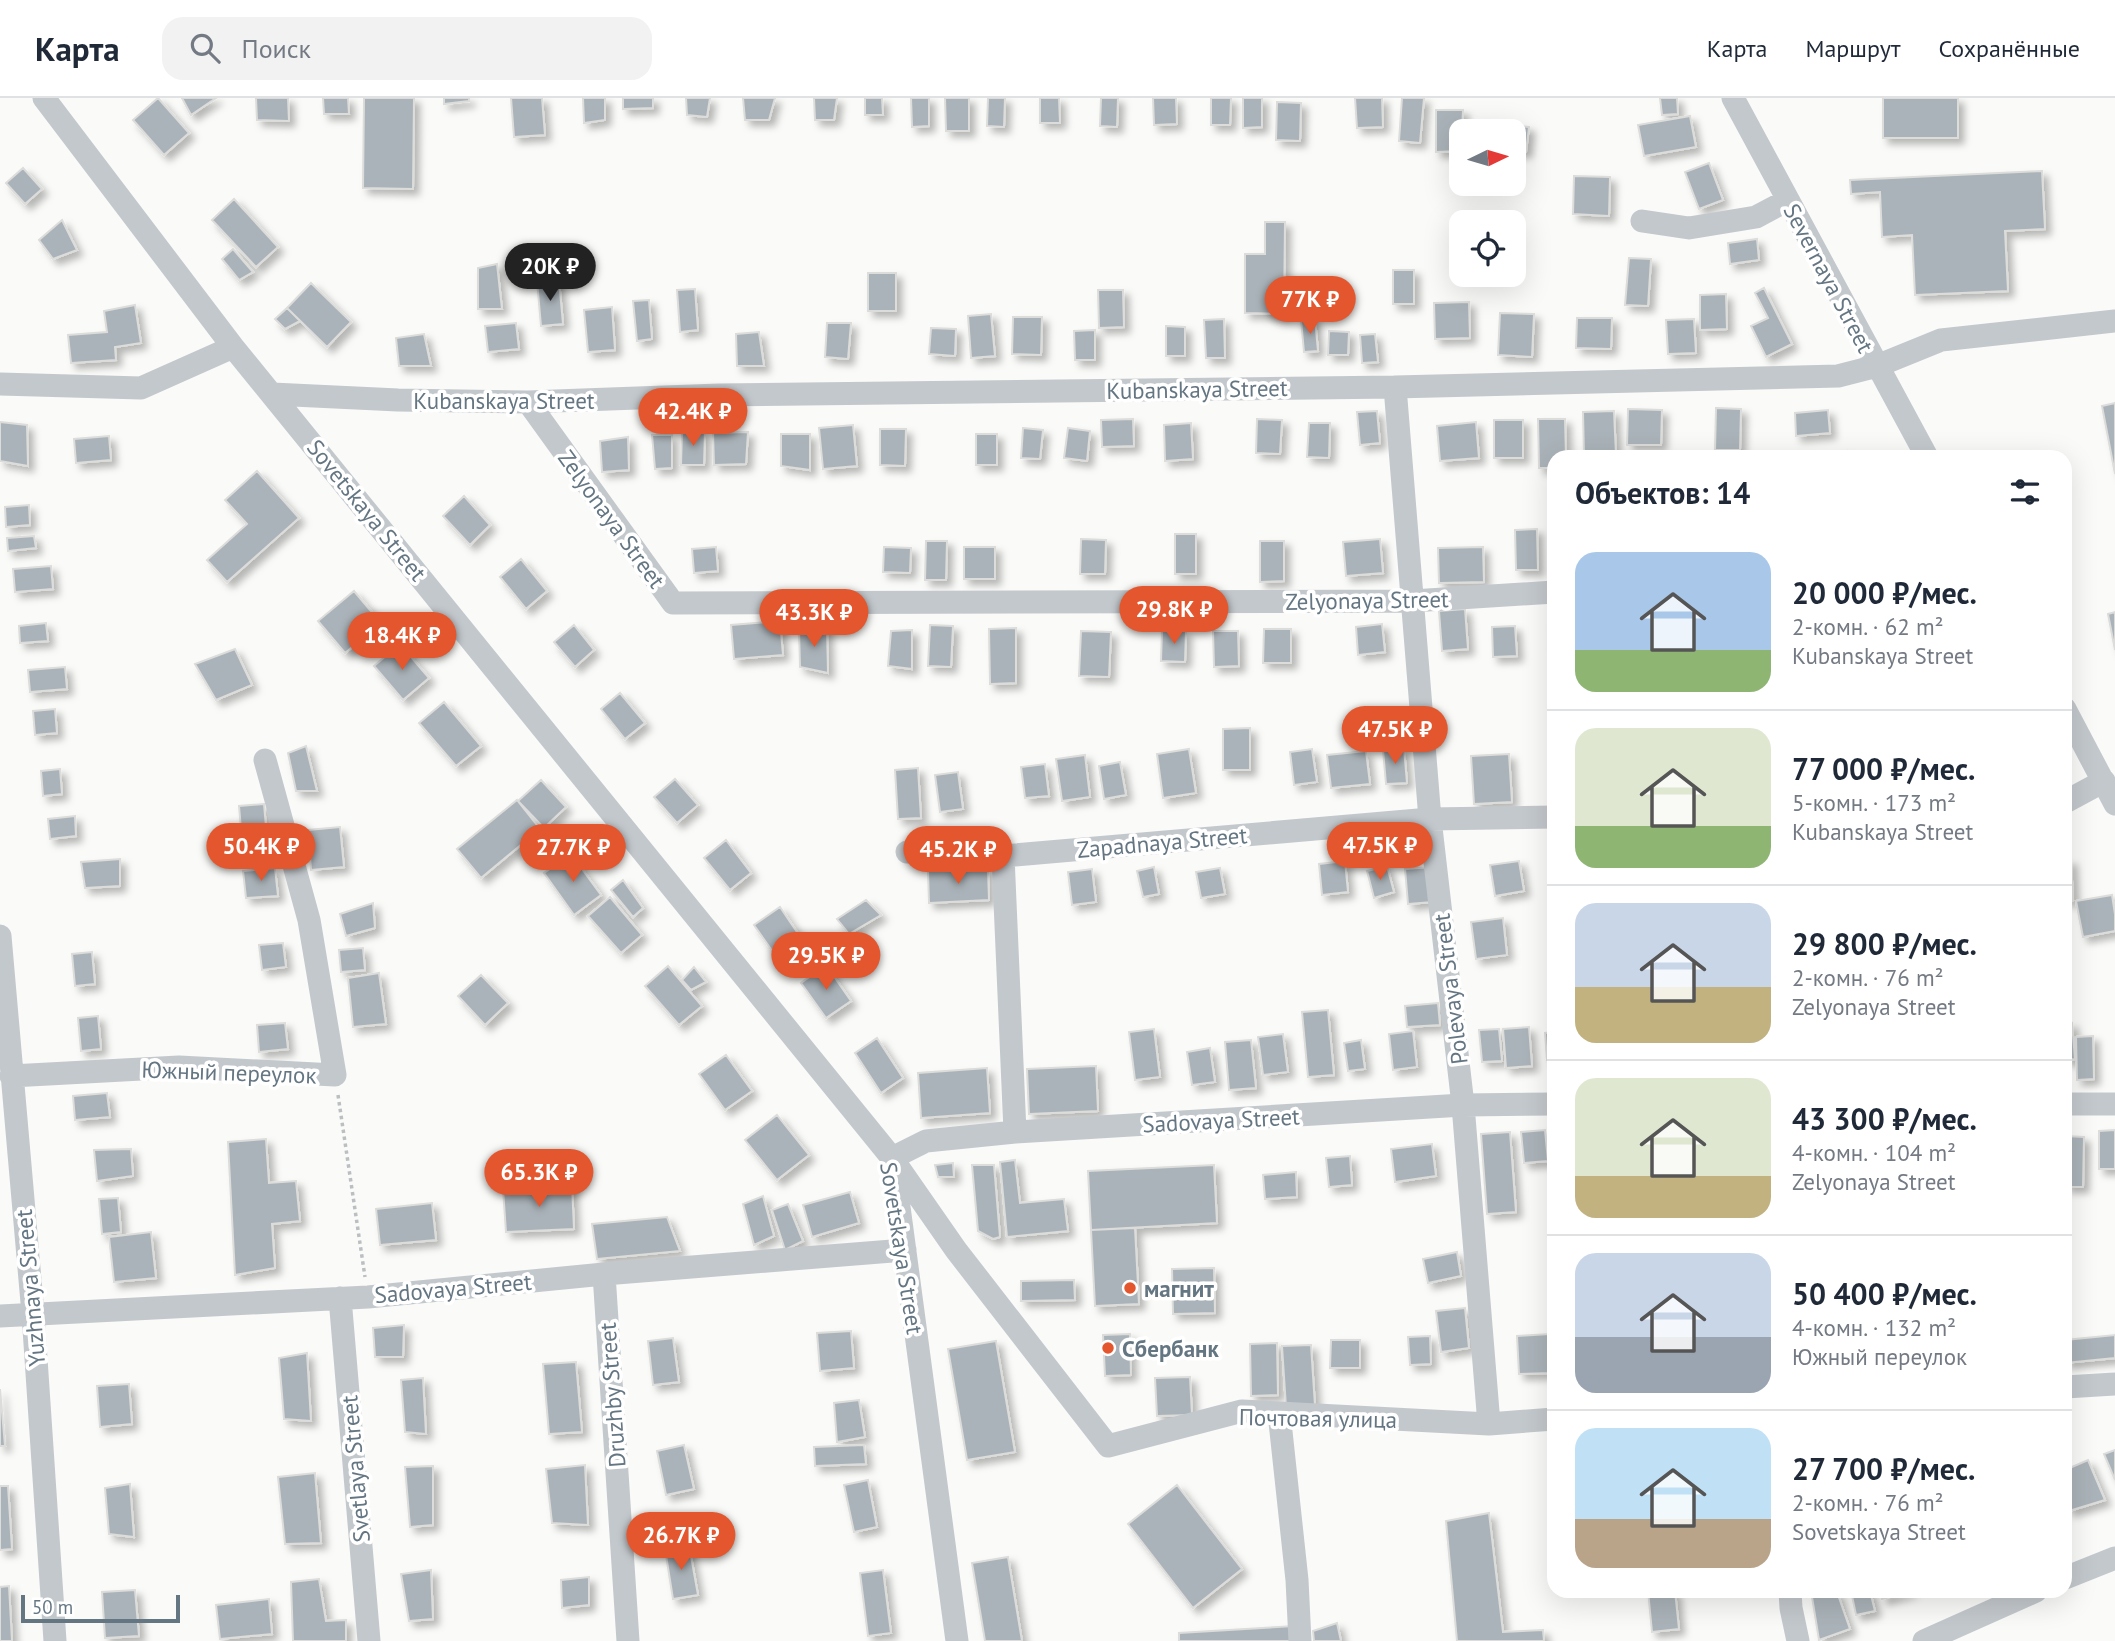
<!DOCTYPE html>
<html lang="ru">
<meta charset="utf-8">
<style>
body{margin:0;font-family:"PT Sans",sans-serif;background:#f2f2f3;color:#1f2937;height:100vh;display:flex;flex-direction:column;font-size:26px;white-space:nowrap}
*{box-sizing:border-box;margin:0}
p{font-size:23px;color:#747a83}
.icon{flex:none;width:38px;height:38px;fill:none;stroke:currentColor;stroke-width:2;stroke-linecap:round;stroke-linejoin:round}
.map{position:relative;flex:1;overflow:hidden}
.side{position:absolute;left:1547px;top:352px;width:525px;height:1148px;display:flex;flex-direction:column;background:#fff;border-radius:21px;box-shadow:0 7px 28px #0002}
.side>*{flex:none}
.needle{width:46px;rotate:85deg}
.buttons{position:absolute;left:1449px;top:21px;display:grid;gap:14px}
.buttons a{display:grid;place-items:center;width:77px;height:77px;border-radius:14px;background:#fff;box-shadow:0 7px 28px #0002;font-size:35px}
.scale{position:absolute;left:21px;bottom:18px;width:159px;box-sizing:border-box;padding-left:7px;border:4px solid #657683;border-top:0;font-size:19px;line-height:24px;white-space:nowrap;color:#657683;-webkit-text-stroke:5px #fff;paint-order:stroke}
.price{position:absolute;translate:-50% -60px;padding:0 16px;border-radius:24px;background:#e4572e;color:#fff;font-size:23px;line-height:46px;filter:drop-shadow(0 2px 4px #0008)}
.price::after{content:'';position:absolute;left:50%;top:42px;width:21px;height:16px;margin-left:-10px;background:inherit;clip-path:polygon(0 0,100% 0,50% 100%)}
.price.on{background:#222;color:#fff}
ul{padding:0;list-style:none}
li{display:flex;align-items:center;gap:21px;height:175px;padding:0 28px}
li+li{border-top:2px solid #e0e1e3}
li span{display:grid;place-items:center;flex:none;width:196px;height:140px;border-radius:21px;color:#555}
li>.icon{margin-inline-start:auto}
span .icon{width:84px;height:84px;fill:#fffc;stroke-width:1}
li b{font-size:30px}
h2{display:flex;justify-content:space-between;align-items:center;height:84px;padding:0 28px;font-size:30px}
header{display:flex;align-items:center;gap:42px;box-sizing:border-box;height:98px;padding:0 35px;background:#fff;border-bottom:2px solid #e0e1e3}
header strong{font-size:33px}
nav{display:flex;gap:38px;margin-inline-start:auto;font-size:24px}
.search{width:490px;height:63px;background:#f2f2f3;display:flex;align-items:center;gap:18px;box-sizing:border-box;padding:0 24px;border-radius:21px;color:#747a83;font-size:26px}
.map>svg:first-child{display:block}
.building{fill:#aab3b9;stroke:#dcdcda;stroke-width:2;filter:url(#shadow)}
.lines{fill:none;stroke-linecap:round;stroke-linejoin:round}
.path{stroke:#bbbfc2;stroke-width:3.5;stroke-dasharray:3.5 3.5;stroke-linecap:butt}
.minor{stroke:#c3c8cc;stroke-width:23}
.poi-dot{fill:#e4572e;stroke:#fff;stroke-width:2.5}
.labels{text-anchor:middle;dominant-baseline:central;stroke-width:7;stroke-linejoin:round;paint-order:stroke}
.street-label{font-size:23px;fill:#657683;stroke:#fff}
.poi-label{font-size:23px;font-weight:bold;fill:#657683;stroke:#fff;text-anchor:start}
</style>
<header>
<strong>Карта</strong>
<div class="search"><svg class="icon" aria-label="search" viewBox="0 0 24 24"><circle cx="10" cy="10" r="6"/><path d="M15 15l6 6"/></svg>Поиск</div>
<nav><a>Карта</a><a>Маршрут</a><a>Сохранённые</a></nav>
</header>
<div class="map">
<svg width="2115" height="1543" viewBox="0 0 2115 1543">
<defs>
<filter id="shadow"><feDropShadow dx="5.5" dy="5.5" stdDeviation="3.5" flood-color="#0004"/></filter>
</defs>
<rect width="100%" height="100%" fill="#fafaf8"/>
<path class="building" d="M158,0L189,35L164,57L133,22Z
M182,0H216L191,17Z
M256,0H288L289,23L257,22Z
M323,0H348L349,16H324Z
M364,0H414L413,91L363,90Z
M444,0H469V3L444,6Z
M511,0H542L545,37L514,39Z
M583,0H605V22L584,25Z
M623,0H653V10L623,11Z
M686,0H710L707,19L687,17Z
M743,0H775L769,22H745Z
M814,0H837L834,22H815Z
M865,0H882L883,17H865Z
M911,0H929V28L912,29Z
M945,0H969V33H946Z
M988,0H1005L1004,29L987,28Z
M1040,0H1059L1060,25H1040Z
M1101,0H1118L1117,29L1100,28Z
M1153,0H1176L1177,26L1154,27Z
M1211,0H1231L1230,27H1211Z
M1243,0H1262V29L1243,30Z
M1355,0H1382L1383,29L1357,30Z
M1402,0H1424L1420,45L1399,43Z
M1660,0H1677L1678,16L1662,17Z
M1883,0H1958V40H1883Z
M1277,4L1301,5L1300,43L1276,42Z
M1436,12H1463L1461,53L1436,54Z
M1690,18L1696,49L1644,58L1638,27Z
M1493,26L1529,29L1526,54L1514,53V33H1492Z
M1709,65L1723,102L1699,111L1685,74Z
M23,70L42,91L25,106L6,85Z
M2042,73L2045,131L2005,133L2008,193L1915,197L1912,137L1882,139L1880,94L1851,96L1850,82Z
M1574,78L1610,79L1609,118L1573,116Z
M234,101L278,149L256,169L212,122Z
M62,122L77,152L53,161L39,142Z
M1265,124H1285L1284,216L1245,215V156H1265Z
M1757,141L1759,162L1730,166L1728,145Z
M233,151L253,174L239,182L222,161Z
M1629,160L1651,161L1648,208L1625,207Z
M497,166L502,211H478V170Z
M1393,172H1414V206H1393Z
M868,175H896V213H868Z
M559,182L563,226L541,228L537,183Z
M311,185L351,224L327,249L287,210Z
M1764,190L1792,246L1766,259L1751,228L1768,220L1755,195Z
M695,191L698,232L680,234L677,192Z
M1098,192H1123L1124,229L1099,230Z
M1726,196L1727,231L1700,232V197Z
M649,202L652,241L637,243L633,203Z
M1469,204L1470,240L1435,241L1434,205Z
M135,207L141,245L115,249L116,262L71,265L68,237L107,234L104,213Z
M612,209L615,252L588,254L584,212Z
M287,210L300,223L285,231L275,221Z
M1500,215L1534,216L1532,259L1498,257Z
M991,216L995,258L971,260L968,218Z
M1013,219H1042L1041,257L1012,256Z
M1577,220H1612L1611,251L1576,250Z
M1224,221L1225,260H1206L1204,222Z
M1315,221L1318,253L1304,254L1301,222Z
M1694,221L1696,255L1668,256L1666,222Z
M516,225L519,251L488,254L485,228Z
M827,225H851L848,261L825,259Z
M1166,228L1185,229V258H1166Z
M931,230L956,231L955,258L929,256Z
M1095,232V262H1075L1074,233Z
M1329,233L1349,234L1348,257H1328Z
M759,234L764,268H737L736,236Z
M424,236L431,268H399L396,240Z
M1375,236L1378,264L1362,265L1360,237Z
M2115,305V376L2102,308Z
M1716,310L1741,311L1740,352H1715Z
M1628,311L1662,312L1661,347H1627Z
M1828,312L1830,335L1796,338L1795,315Z
M1377,313L1380,345L1360,347L1357,314Z
M1614,313L1616,357L1584,358L1583,314Z
M1133,321L1134,348L1102,349L1101,322Z
M1257,321L1282,322L1280,356L1256,355Z
M1538,321H1565L1566,359H1554V370H1539Z
M1494,322H1523V360H1494Z
M0,324L27,327L28,368L0,363Z
M1476,324L1479,360L1440,363L1437,328Z
M1191,325L1193,361L1165,363L1164,327Z
M1309,325H1330L1329,360L1307,359Z
M853,327L857,368L823,371L819,330Z
M1023,330L1043,332L1040,361L1021,360Z
M1068,330L1090,333L1087,363L1064,360Z
M880,331H906L905,368L880,367Z
M682,332L705,334L704,367H681Z
M748,334L746,366L714,367L713,335Z
M781,336H810V372L781,368Z
M976,336H997V367H976Z
M652,337H672V370L655,371Z
M109,338L111,362L76,365L74,341Z
M628,339L629,372L602,374L600,343Z
M1847,353L1848,359H1822Z
M257,373L299,420L227,484L207,462L247,426L225,402Z
M464,398L490,427L470,447L443,418Z
M29,407L30,427L6,429L5,409Z
M1537,431L1538,472H1516L1515,432Z
M1175,436H1196V476H1175Z
M34,438L36,450L8,453L7,440Z
M1081,441L1106,442L1105,476H1080Z
M1380,441L1383,475L1346,478L1343,444Z
M926,443H947L946,482H925Z
M1260,443H1284V483L1260,484Z
M716,449L718,473L694,475L692,451Z
M884,449L911,450L910,475L883,474Z
M964,449H995V481H964Z
M1483,449L1484,484L1439,485L1438,450Z
M521,461L547,493L526,511L500,479Z
M51,468L53,491L15,494L13,471Z
M354,493L381,525L345,555L318,523Z
M1465,511L1468,551L1442,553L1439,513Z
M2115,514V552L2108,516Z
M780,523L783,557L734,561L731,527Z
M1549,524H1554V562H1551Z
M46,525L48,543L20,545L19,528Z
M1382,526L1385,554L1358,557L1356,529Z
M574,527L594,552L575,569L554,544Z
M930,527L953,528L951,569L928,568Z
M1515,528L1517,558L1493,559L1492,529Z
M827,529L828,575L800,569L799,531Z
M1016,530V585L990,586L989,531Z
M1264,531H1291V565H1263Z
M912,532V571L888,568L891,533Z
M1162,532L1186,533L1185,564L1161,563Z
M1081,533L1111,534L1109,579L1079,578Z
M1213,533H1238L1239,568L1214,569Z
M400,546L429,580L403,602L374,568Z
M235,551L252,587L216,602L195,566Z
M65,569L67,591L30,594L28,572Z
M620,595L645,625L625,641L601,611Z
M444,604L481,648L456,668L419,625Z
M55,611L57,635L35,637L33,613Z
M1250,630V672H1223V631Z
M306,648L317,693H296L288,655Z
M1404,650L1407,685L1386,686L1383,652Z
M1189,651L1196,695L1163,700L1157,656Z
M1312,651L1317,684L1294,687L1290,654Z
M1366,653L1370,686L1331,690L1327,657Z
M1509,656L1512,704L1474,706L1471,658Z
M1085,657L1090,699L1062,703L1056,661Z
M1120,664L1126,697L1104,701L1099,668Z
M1045,666L1049,698L1025,700L1021,669Z
M918,670L921,720L898,721L895,672Z
M60,671L62,696L43,698L41,673Z
M958,674L963,711L940,714L935,677Z
M675,681L698,707L677,725L654,699Z
M541,682L566,709L544,730L518,703Z
M517,702L540,731L481,780L457,751Z
M264,706L266,729L241,731L239,708Z
M75,718L76,738L50,741L48,721Z
M340,729L344,769L311,772L308,732Z
M726,742L751,775L730,792L704,760Z
M571,756L601,797L574,817L544,775Z
M120,761V788L85,790L81,764Z
M2065,762H2071L2073,802L2065,803Z
M1345,763L1348,794L1322,797L1319,766Z
M1519,763L1524,793L1495,798L1490,767Z
M1387,768L1394,794L1374,800L1367,773Z
M1154,769L1159,796L1143,799L1137,773Z
M1431,769L1433,804L1408,806L1405,771Z
M275,770L278,798L246,800L243,773Z
M1220,770L1225,796L1201,800L1196,774Z
M988,771L989,802L929,805L928,773Z
M1092,771L1096,804L1072,807L1068,774Z
M623,782L643,810L633,819L611,792Z
M2112,797L2115,816V833L2083,839L2076,803Z
M610,799L642,837L621,855L588,818Z
M866,802L881,817L849,836L837,821Z
M373,805L375,830L346,838L340,816Z
M780,809L801,840L775,857L754,827Z
M1503,820L1507,857L1476,861L1471,824Z
M283,845L286,869L262,872L259,847Z
M363,850L365,872L341,874L339,852Z
M92,854L95,886L75,888L72,856Z
M826,867L851,903L826,920L801,885Z
M668,868L702,908L679,927L645,888Z
M694,869L706,884L691,892L682,882Z
M379,875L386,926L353,929L348,880Z
M481,877L508,905L485,927L458,898Z
M1438,905L1440,927L1407,929L1405,908Z
M1328,912L1334,977L1308,979L1302,914Z
M98,918L101,951L81,953L78,920Z
M285,925L288,951L259,954L257,927Z
M2072,925L2075,961L2065,962V926Z
M1529,929L1532,968L1506,970L1503,931Z
M1154,931L1160,979L1135,982L1129,934Z
M1499,931L1502,963L1482,964L1479,932Z
M1413,933L1417,969L1393,972L1389,936Z
M1554,934V961L1547,962L1545,935Z
M1283,936L1288,974L1263,977L1258,939Z
M2093,938L2094,981L2077,982L2076,939Z
M877,940L903,980L881,995L855,955Z
M1251,942L1256,990L1229,992L1225,944Z
M1361,942L1365,971L1348,973L1344,945Z
M1210,950L1215,984L1192,987L1187,954Z
M726,957L752,993L725,1012L699,976Z
M1096,968L1098,1013L1029,1016L1027,971Z
M987,970L990,1015L921,1020L918,975Z
M107,995L110,1019L75,1022L73,998Z
M777,1017L809,1057L777,1082L745,1042Z
M1545,1032L1548,1063L1524,1065L1521,1034Z
M2115,1032V1071H2099V1033Z
M1510,1034L1516,1114L1487,1116L1481,1036Z
M2065,1038L2084,1039L2083,1089H2065Z
M266,1041L269,1085L296,1083L300,1123L272,1126L275,1170L235,1177L228,1044Z
M1432,1046L1436,1078L1395,1084L1391,1051Z
M131,1051L133,1078L97,1083L94,1052Z
M1350,1058L1352,1087L1329,1089L1326,1060Z
M1015,1062L1020,1105L1064,1101L1068,1133L1007,1139L1000,1064Z
M953,1065L954,1079H938L935,1067Z
M972,1067H994L1000,1139L993,1141L978,1133Z
M1214,1067L1217,1125L1091,1132L1088,1073Z
M1296,1074L1297,1099L1265,1101L1263,1077Z
M572,1087L574,1131L506,1134L503,1091Z
M850,1094L859,1125L812,1139L803,1107Z
M763,1098L774,1138L754,1147L743,1106Z
M118,1100L121,1134L102,1136L99,1101Z
M432,1105L436,1142L380,1147L376,1111Z
M788,1106L803,1143L785,1152L772,1112Z
M667,1119L680,1153L597,1161L592,1126Z
M1135,1130L1139,1206L1095,1208L1091,1132Z
M151,1134L156,1180L114,1184L109,1139Z
M1457,1154L1461,1178L1428,1185L1423,1161Z
M1214,1170L1215,1215L1173,1216L1172,1171Z
M1074,1182L1075,1202L1021,1203V1183Z
M1465,1210L1469,1250L1441,1254L1436,1213Z
M404,1227L403,1259H375L373,1230Z
M851,1233L854,1270L820,1273L817,1235Z
M1130,1236L1131,1277L1105,1278L1103,1237Z
M1550,1236L1552,1275L1519,1276L1517,1238Z
M2115,1237V1260L2065,1265V1242Z
M1430,1238L1431,1266L1410,1267L1408,1239Z
M673,1240L679,1284L653,1287L648,1243Z
M1331,1242H1360V1270H1330Z
M996,1243L1015,1354L967,1362L948,1251Z
M1277,1245L1278,1297L1251,1298L1250,1246Z
M1311,1247L1315,1308L1286,1309L1282,1248Z
M307,1255L311,1323L284,1321L279,1260Z
M576,1264L582,1334L549,1336L543,1266Z
M1190,1279L1192,1317L1157,1318L1155,1280Z
M423,1280L426,1336L405,1334L401,1282Z
M129,1286L132,1326L100,1329L97,1288Z
M0,1291L5,1348H0Z
M859,1302L865,1339L837,1344L834,1305Z
M684,1347L694,1391L666,1397L657,1353Z
M864,1347L866,1366L815,1368L814,1349Z
M2115,1352V1382L2104,1356Z
M2088,1362L2105,1402L2069,1413L2065,1404V1372Z
M585,1367L588,1427L552,1425L546,1371Z
M433,1368V1427L410,1429L405,1369Z
M315,1375L321,1445L285,1446L278,1379Z
M868,1382L877,1429L854,1434L844,1387Z
M130,1386L134,1439L109,1436L105,1390Z
M1177,1387L1242,1471L1193,1510L1128,1426Z
M0,1388H8L12,1451L0,1452Z
M1489,1415L1503,1534L1543,1532L1544,1543H1457L1446,1423Z
M689,1447L698,1497L673,1501L665,1451Z
M1008,1459L1022,1543H985L972,1465Z
M431,1472L433,1521L409,1523L401,1476Z
M883,1472L891,1535L868,1538L860,1475Z
M589,1479V1507L562,1510L561,1482Z
M319,1481L326,1523L346,1522V1543H293L291,1484Z
M9,1488L12,1543H0V1489Z
M135,1492L139,1538L105,1540L102,1494Z
M1648,1493H1675L1679,1531L1652,1534Z
M1851,1493H1870L1875,1513L1856,1517Z
M1882,1493H1912L1882,1501Z
M1837,1494L1850,1531L1819,1542L1812,1499Z
M269,1501L272,1536L220,1541L216,1507Z
M1337,1525L1341,1543H1314L1313,1533Z
M1294,1528L1295,1543H1179V1535Z"/>
<g class="lines">
<path class="path" d="M338,997L365,1179"/>
<path class="minor" d="M44,0L233,249L892,1060L956,1152L1108,1348L1242,1313L1489,1326L1554,1321
M1733,0L1927,359
M1642,123L1689,130L1756,119L1788,102
M0,286L141,290L233,249
M1395,289L1430,721L1463,1007L1489,1326
M272,296L398,302L528,304L719,297L1395,289L1838,278L1877,268L1941,242L2115,223
M528,304L673,505L1412,503L1554,494
M2065,611L2115,706
M2065,704L2104,683
M907,754L1003,758
M0,838L33,1216L55,1543
M11,978L179,969L335,977L309,822L265,662
M2065,1006H2115
M1015,1034L1003,758L1430,721L1554,719
M892,1060L926,1043L1015,1034L1463,1007L1554,1006
M893,1064L957,1543
M604,1176L628,1543
M340,1200L369,1543
M0,1218L368,1199L604,1176L905,1152
M2065,1289L2115,1286
M1279,1315L1297,1482L1300,1543
M2065,1480L2115,1460
M1790,1493L1791,1510L1798,1543
M1924,1543L2036,1493"/>
</g>
<g class="poi-dot">
<circle cx="1130" cy="1190" r="7"/>
<circle cx="1108" cy="1250" r="7"/>
</g>
<g class="labels">
<g class="street-label">
<text transform="translate(1829 180) rotate(62)">Severnaya Street</text>
<text transform="translate(1197 291) rotate(-1)">Kubanskaya Street</text>
<text x="504" y="302">Kubanskaya Street</text>
<text transform="translate(367 412) rotate(51)">Sovetskaya Street</text>
<text transform="translate(612 421) rotate(54)">Zelyonaya Street</text>
<text transform="translate(1367 502) rotate(-1)">Zelyonaya Street</text>
<text transform="translate(1162 744) rotate(-5)">Zapadnaya Street</text>
<text transform="translate(1450 891) rotate(-97)">Polevaya Street</text>
<text transform="translate(229 974) rotate(2)">Южный переулок</text>
<text transform="translate(1221 1022) rotate(-3)">Sadovaya Street</text>
<text transform="translate(902 1150) rotate(81)">Sovetskaya Street</text>
<text transform="translate(30 1190) rotate(-95)">Yuzhnaya Street</text>
<text transform="translate(453 1190) rotate(-5)">Sadovaya Street</text>
<text transform="translate(612 1297) rotate(-94)">Druzhby Street</text>
<text transform="translate(1318 1320) rotate(1)">Почтовая улица</text>
<text transform="translate(355 1371) rotate(-95)">Svetlaya Street</text>
</g>
<g class="poi-label">
<text x="1144" y="1190">магнит</text>
<text x="1122" y="1250">Сбербанк</text>
</g>
</g>
</svg>
<div class="buttons">
<a><svg class="needle" viewBox="-14 -14 28 28"><path d="M0-13l5 13h-10z" fill="#e53935"/><path d="M0 13l5-13h-10z" fill="#747a83"/></svg></a>
<a><svg class="icon" aria-label="locate" viewBox="0 0 24 24"><circle cx="12" cy="12" r="6"/><path d="M12 2v4M12 18v4M2 12h4M18 12h4"/></svg></a>
</div>
<div class="scale">50 m</div>
<b class="price on" style="left:550px;top:205px">20K ₽</b>
<b class="price" style="left:1310px;top:238px">77K ₽</b>
<b class="price" style="left:693px;top:350px">42.4K ₽</b>
<b class="price" style="left:1174px;top:548px">29.8K ₽</b>
<b class="price" style="left:814px;top:551px">43.3K ₽</b>
<b class="price" style="left:402px;top:574px">18.4K ₽</b>
<b class="price" style="left:1395px;top:668px">47.5K ₽</b>
<b class="price" style="left:1380px;top:784px">47.5K ₽</b>
<b class="price" style="left:261px;top:785px">50.4K ₽</b>
<b class="price" style="left:573px;top:786px">27.7K ₽</b>
<b class="price" style="left:958px;top:788px">45.2K ₽</b>
<b class="price" style="left:826px;top:894px">29.5K ₽</b>
<b class="price" style="left:539px;top:1111px">65.3K ₽</b>
<b class="price" style="left:681px;top:1474px">26.7K ₽</b>
<section class="side">
<h2>Объектов: 14<svg class="icon" aria-label="filters" viewBox="0 0 24 24"><path d="M4 7h16M4 17h16"/><circle cx="9" cy="7" r="2"/><circle cx="15" cy="17" r="2"/></svg></h2>
<ul>
<li><span style="background:linear-gradient(#a9c7e8 70%,#8fb573 0)"><svg class="icon" aria-label="home" viewBox="0 0 24 24"><path d="M3 11l9-7 9 7M6 9v11h12V9"/></svg></span><div><b>20 000 ₽/мес.</b><p>2-комн. · 62 m²</p><p>Kubanskaya Street</p></div></li>
<li><span style="background:linear-gradient(#dfe7d0 70%,#8fb573 0)"><svg class="icon" aria-label="home" viewBox="0 0 24 24"><path d="M3 11l9-7 9 7M6 9v11h12V9"/></svg></span><div><b>77 000 ₽/мес.</b><p>5-комн. · 173 m²</p><p>Kubanskaya Street</p></div></li>
<li><span style="background:linear-gradient(#c9d6e8 60%,#c2b280 0)"><svg class="icon" aria-label="home" viewBox="0 0 24 24"><path d="M3 11l9-7 9 7M6 9v11h12V9"/></svg></span><div><b>29 800 ₽/мес.</b><p>2-комн. · 76 m²</p><p>Zelyonaya Street</p></div></li>
<li><span style="background:linear-gradient(#dfe7d0 70%,#c2b280 0)"><svg class="icon" aria-label="home" viewBox="0 0 24 24"><path d="M3 11l9-7 9 7M6 9v11h12V9"/></svg></span><div><b>43 300 ₽/мес.</b><p>4-комн. · 104 m²</p><p>Zelyonaya Street</p></div></li>
<li><span style="background:linear-gradient(#c9d6e8 60%,#9aa5b1 0)"><svg class="icon" aria-label="home" viewBox="0 0 24 24"><path d="M3 11l9-7 9 7M6 9v11h12V9"/></svg></span><div><b>50 400 ₽/мес.</b><p>4-комн. · 132 m²</p><p>Южный переулок</p></div></li>
<li><span style="background:linear-gradient(#bfe0f5 65%,#b9a48a 0)"><svg class="icon" aria-label="home" viewBox="0 0 24 24"><path d="M3 11l9-7 9 7M6 9v11h12V9"/></svg></span><div><b>27 700 ₽/мес.</b><p>2-комн. · 76 m²</p><p>Sovetskaya Street</p></div></li>
</ul>
</section>
</div>
